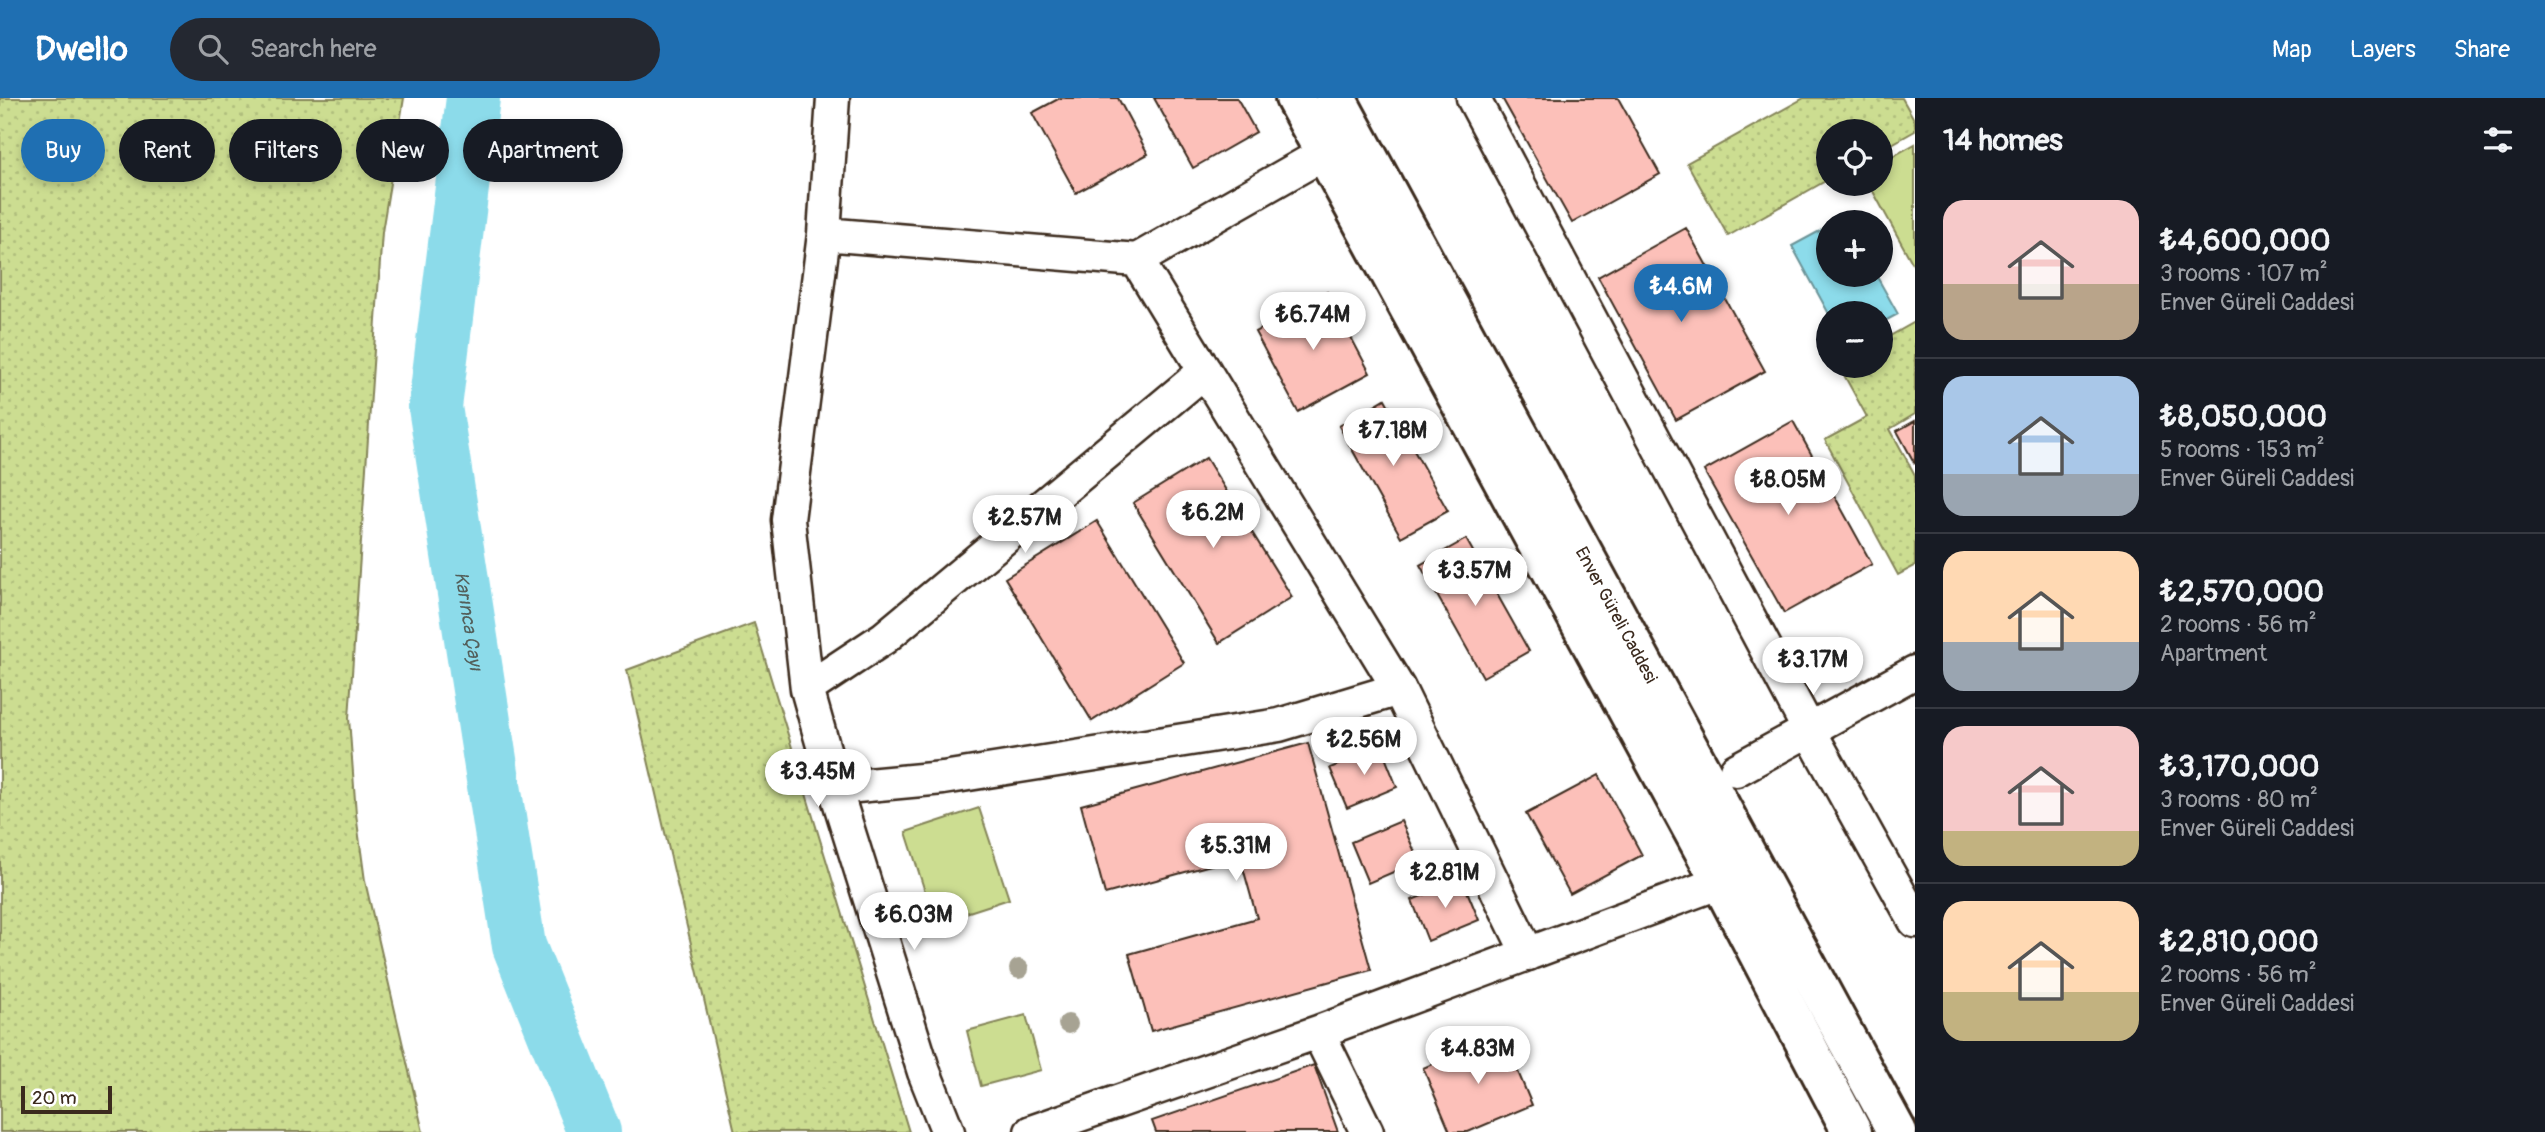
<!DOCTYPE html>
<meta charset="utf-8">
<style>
body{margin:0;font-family:Pangolin,sans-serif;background:#242831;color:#f1f3f6;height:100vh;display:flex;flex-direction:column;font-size:26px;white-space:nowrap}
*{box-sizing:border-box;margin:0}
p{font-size:23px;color:#9ea1a6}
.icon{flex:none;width:38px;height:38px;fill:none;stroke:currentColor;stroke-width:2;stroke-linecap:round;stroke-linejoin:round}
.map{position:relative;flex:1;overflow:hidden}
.panel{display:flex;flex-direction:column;background:#171b24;width:630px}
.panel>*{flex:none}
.banner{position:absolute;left:21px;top:21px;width:665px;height:63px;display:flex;gap:14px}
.fabs{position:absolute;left:1816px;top:21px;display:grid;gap:14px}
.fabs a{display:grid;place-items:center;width:77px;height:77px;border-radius:50%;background:#171b24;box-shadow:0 4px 10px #0003;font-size:35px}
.scale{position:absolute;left:21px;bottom:18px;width:91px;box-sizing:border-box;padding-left:7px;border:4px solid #3b2a1e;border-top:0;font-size:19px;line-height:24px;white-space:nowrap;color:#3b2a1e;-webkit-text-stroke:5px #fff;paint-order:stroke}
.price{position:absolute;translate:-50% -60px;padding:0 16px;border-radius:24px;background:#fff;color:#222;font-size:23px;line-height:46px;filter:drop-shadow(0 2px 4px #0008)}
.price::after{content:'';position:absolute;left:50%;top:42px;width:21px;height:16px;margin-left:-10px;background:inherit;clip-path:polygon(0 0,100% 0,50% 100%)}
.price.on{background:#1f6fb2;color:#fff}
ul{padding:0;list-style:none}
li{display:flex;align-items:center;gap:21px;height:175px;padding:0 28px}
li+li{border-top:2px solid #363941}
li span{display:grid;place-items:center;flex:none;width:196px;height:140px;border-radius:21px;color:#555}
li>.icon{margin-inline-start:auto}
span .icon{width:84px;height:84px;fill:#fffc;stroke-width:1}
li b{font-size:30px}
h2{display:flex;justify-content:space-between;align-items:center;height:84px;padding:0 28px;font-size:30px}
.chip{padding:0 24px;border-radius:32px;background:#171b24;box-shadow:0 4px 10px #0003;font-size:24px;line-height:63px}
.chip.on{background:#1f6fb2;color:#fff}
header{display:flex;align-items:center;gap:42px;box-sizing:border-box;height:98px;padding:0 35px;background:#1f6fb2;color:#fff}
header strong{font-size:33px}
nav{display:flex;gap:38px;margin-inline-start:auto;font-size:24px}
.search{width:490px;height:63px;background:#242831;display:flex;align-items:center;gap:18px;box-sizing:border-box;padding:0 24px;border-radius:38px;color:#9ea1a6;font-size:26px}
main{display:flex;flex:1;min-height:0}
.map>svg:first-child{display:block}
.grass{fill:url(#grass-dots);stroke:#848458;stroke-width:2}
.park{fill:#ccdd91;stroke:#848458;stroke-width:2}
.water{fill:#8cdbea;stroke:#6c9498;stroke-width:2}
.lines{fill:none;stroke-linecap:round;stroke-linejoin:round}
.river{stroke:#8cdbea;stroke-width:54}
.building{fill:#fcc0b9;stroke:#3b2a1e;stroke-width:2}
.minor-casing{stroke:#3b2a1e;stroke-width:37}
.major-casing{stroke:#3b2a1e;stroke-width:44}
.minor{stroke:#fff;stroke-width:32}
.major{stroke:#fff;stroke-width:38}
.tree{fill:#a7a393}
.labels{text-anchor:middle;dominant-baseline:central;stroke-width:5;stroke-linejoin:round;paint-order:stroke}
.street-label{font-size:18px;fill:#3b2a1e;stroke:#fff}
.water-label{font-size:19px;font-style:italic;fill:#535f5b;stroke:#fff}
</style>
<header>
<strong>Dwello</strong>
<div class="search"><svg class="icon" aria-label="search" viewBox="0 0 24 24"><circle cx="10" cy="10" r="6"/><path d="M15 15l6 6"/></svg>Search here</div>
<nav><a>Map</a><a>Layers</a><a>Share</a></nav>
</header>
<main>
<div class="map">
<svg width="1915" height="1034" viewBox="0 0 1915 1034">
<defs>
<pattern id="grass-dots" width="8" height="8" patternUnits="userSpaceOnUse" patternTransform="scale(1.75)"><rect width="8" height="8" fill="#ccdd91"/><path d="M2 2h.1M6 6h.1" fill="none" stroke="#b0be7d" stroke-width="1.8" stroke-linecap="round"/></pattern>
</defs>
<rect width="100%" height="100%" fill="#fff"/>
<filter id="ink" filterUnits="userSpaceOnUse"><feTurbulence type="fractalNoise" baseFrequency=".0143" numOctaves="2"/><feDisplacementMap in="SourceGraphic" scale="14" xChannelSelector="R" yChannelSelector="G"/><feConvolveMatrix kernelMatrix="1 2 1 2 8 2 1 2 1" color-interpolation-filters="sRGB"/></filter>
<g filter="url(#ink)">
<path class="grass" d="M0,0H404L382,134L349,620L356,716L365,783L423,1034H0Z
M1804,0H1902L1915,23V33L1881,52V33H1829V81L1728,138L1687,65Z
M1915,224V316L1890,331L1915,377V468L1898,477L1825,342L1867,319L1839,268H1881V243Z
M754,525L909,1034H735L627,572Z"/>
<path class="park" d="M1915,46V170L1869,86H1881V65Z
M979,710L1009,801L935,825L906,734Z
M1026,917L1041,972L981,988L967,933Z"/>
<path class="water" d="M1829,128V177H1876L1898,216L1881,225V215L1829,216L1792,148Z"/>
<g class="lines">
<path class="river" id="s1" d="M473,0L435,309L519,848L594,1034"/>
</g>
<path class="building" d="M1060,0H1118L1148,56L1076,95L1032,15Z
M1154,0H1237L1256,34L1193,70Z
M1502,0H1618L1660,76L1572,125Z
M1686,130L1765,273L1676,322L1598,179Z
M1327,194L1370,275L1298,314L1255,234Z
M1385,301L1448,413L1401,439L1339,328Z
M1793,323L1872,466L1784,515L1704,373Z
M1915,323V366L1897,333Z
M1206,360L1292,499L1219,545L1133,405Z
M1097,423L1184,565L1092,623L1005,480Z
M1466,441L1529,553L1483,579L1420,467Z
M1308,645L1371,872L1151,933L1129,856L1257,820L1240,759L1105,796L1081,707Z
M1381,649L1397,689L1347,710L1330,670Z
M1599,677L1642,757L1570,796L1526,716Z
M1401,723L1419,763L1368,785L1351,744Z
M1462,781L1479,822L1428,843L1412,802Z
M1502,936L1532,1007L1468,1034H1450L1423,970Z
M1314,967L1338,1034H1156L1152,1023Z"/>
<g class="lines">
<defs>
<path id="minor" d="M1473,0L1809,632L1915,823
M824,136L833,0
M1137,162L1399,591L1279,627L943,680L835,690L807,591L788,422L824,136L1137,162L1309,64
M807,591L884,540L1205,273
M1399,591L1528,856
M1736,672L1915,574
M835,690L924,974L948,1034
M1318,934L1367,1034
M1031,1034L1318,934L1721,784"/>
<g id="major">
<path d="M1295,0L1721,784L1852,1034"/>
<path id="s2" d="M1336,0L1897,1034"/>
</g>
</defs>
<use href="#minor" class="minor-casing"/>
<use href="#major" class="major-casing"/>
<use href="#minor" class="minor"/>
<use href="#major" class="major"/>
</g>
<g class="tree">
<circle cx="1019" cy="871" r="10"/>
<circle cx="1068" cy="926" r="10"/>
</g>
</g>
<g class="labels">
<g class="street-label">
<text stroke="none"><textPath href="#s2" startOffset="588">Enver Güreli Caddesi</textPath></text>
</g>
<g class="water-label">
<text stroke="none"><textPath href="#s1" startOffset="528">Karınca Çayı</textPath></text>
</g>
</g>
</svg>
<div class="fabs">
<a><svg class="icon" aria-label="locate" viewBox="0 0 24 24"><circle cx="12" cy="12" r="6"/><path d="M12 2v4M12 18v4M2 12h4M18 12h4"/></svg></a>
<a>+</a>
<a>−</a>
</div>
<div class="scale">20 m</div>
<b class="price on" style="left:1681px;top:226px">₺4.6M</b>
<b class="price" style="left:1313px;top:254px">₺6.74M</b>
<b class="price" style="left:1393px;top:370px">₺7.18M</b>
<b class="price" style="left:1788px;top:419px">₺8.05M</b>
<b class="price" style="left:1213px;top:452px">₺6.2M</b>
<b class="price" style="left:1025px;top:457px">₺2.57M</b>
<b class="price" style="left:1475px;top:510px">₺3.57M</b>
<b class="price" style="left:1813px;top:599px">₺3.17M</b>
<b class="price" style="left:1364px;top:679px">₺2.56M</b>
<b class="price" style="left:818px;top:711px">₺3.45M</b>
<b class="price" style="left:1236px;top:785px">₺5.31M</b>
<b class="price" style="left:1445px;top:812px">₺2.81M</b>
<b class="price" style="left:914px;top:854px">₺6.03M</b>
<b class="price" style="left:1478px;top:988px">₺4.83M</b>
<div class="banner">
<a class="chip on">Buy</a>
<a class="chip">Rent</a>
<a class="chip">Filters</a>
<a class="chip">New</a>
<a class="chip">Apartment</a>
</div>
</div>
<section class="panel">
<h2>14 homes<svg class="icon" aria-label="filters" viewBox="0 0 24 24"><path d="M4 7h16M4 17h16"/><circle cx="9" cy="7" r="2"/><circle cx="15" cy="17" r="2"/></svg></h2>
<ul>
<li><span style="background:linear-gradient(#f6c9c9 60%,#b9a48a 0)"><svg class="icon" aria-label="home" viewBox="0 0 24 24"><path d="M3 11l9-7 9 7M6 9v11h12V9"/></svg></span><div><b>₺4,600,000</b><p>3 rooms · 107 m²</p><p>Enver Güreli Caddesi</p></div></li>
<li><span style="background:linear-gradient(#a9c7e8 70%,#9aa5b1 0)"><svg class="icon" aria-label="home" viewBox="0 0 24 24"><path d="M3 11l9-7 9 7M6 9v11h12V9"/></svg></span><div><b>₺8,050,000</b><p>5 rooms · 153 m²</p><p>Enver Güreli Caddesi</p></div></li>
<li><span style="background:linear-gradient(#ffd9b3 65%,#9aa5b1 0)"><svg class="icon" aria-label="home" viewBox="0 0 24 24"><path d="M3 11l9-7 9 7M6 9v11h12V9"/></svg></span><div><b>₺2,570,000</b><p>2 rooms · 56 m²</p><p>Apartment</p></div></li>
<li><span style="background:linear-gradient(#f6c9c9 75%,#c2b280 0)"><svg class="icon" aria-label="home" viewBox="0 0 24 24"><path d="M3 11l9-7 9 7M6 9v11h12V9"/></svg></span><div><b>₺3,170,000</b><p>3 rooms · 80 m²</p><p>Enver Güreli Caddesi</p></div></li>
<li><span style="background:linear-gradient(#ffd9b3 65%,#c2b280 0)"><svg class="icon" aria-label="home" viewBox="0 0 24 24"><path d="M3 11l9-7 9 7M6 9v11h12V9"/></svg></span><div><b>₺2,810,000</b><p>2 rooms · 56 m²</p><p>Enver Güreli Caddesi</p></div></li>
</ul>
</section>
</main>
